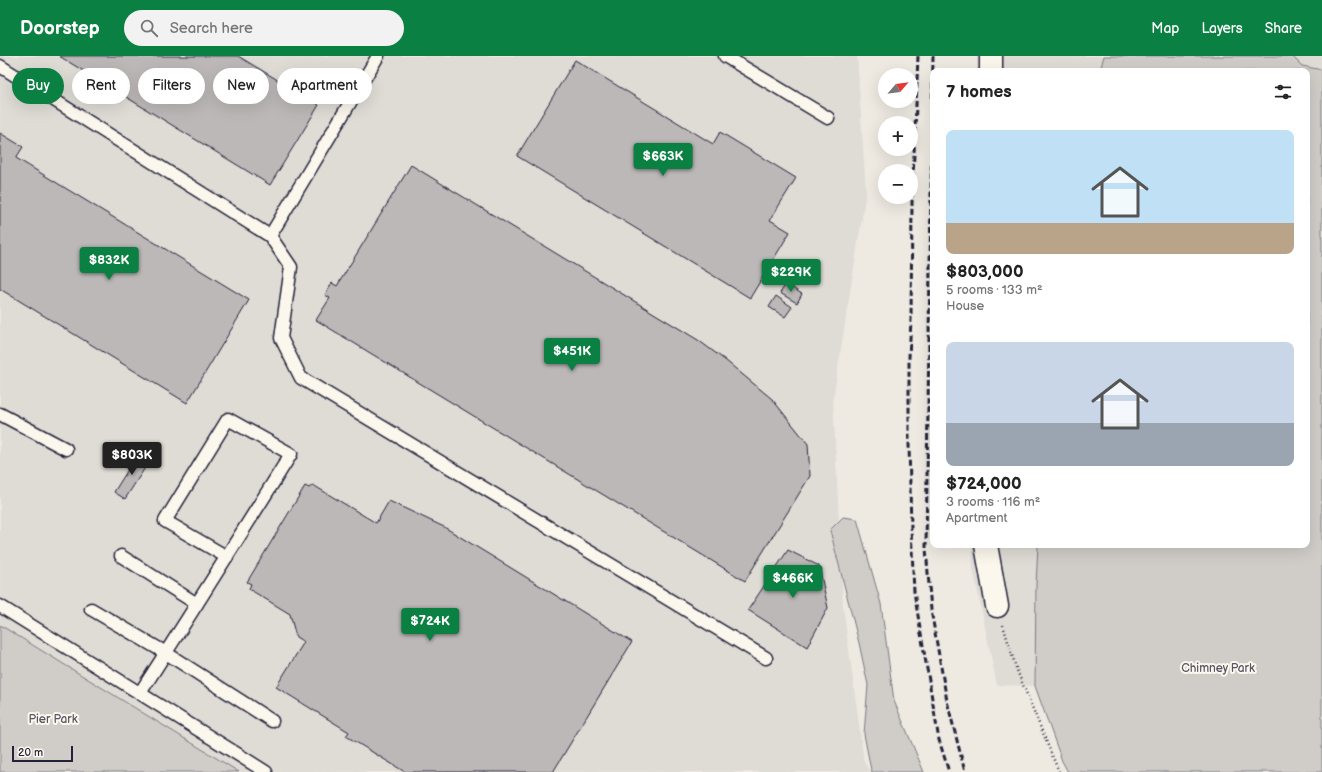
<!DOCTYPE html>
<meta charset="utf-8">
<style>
body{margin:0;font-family:"Balsamiq Sans",sans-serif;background:#f2f2f2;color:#222;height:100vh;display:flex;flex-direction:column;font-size:15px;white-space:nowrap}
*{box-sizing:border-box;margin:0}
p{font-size:13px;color:#767676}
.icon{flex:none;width:22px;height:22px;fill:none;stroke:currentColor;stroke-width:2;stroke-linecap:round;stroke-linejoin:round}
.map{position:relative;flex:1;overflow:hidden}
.drawer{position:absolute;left:930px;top:12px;width:380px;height:480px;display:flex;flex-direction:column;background:#fff;border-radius:8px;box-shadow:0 4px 16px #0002}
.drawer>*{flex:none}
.guide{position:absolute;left:12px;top:12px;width:380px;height:36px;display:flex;gap:8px}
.needle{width:26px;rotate:62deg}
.controls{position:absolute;left:878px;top:12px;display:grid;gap:8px}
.controls a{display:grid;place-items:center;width:40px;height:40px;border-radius:50%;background:#fff;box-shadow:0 4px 16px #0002;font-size:20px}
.scale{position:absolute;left:12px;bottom:10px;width:61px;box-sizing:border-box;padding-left:4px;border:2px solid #22223b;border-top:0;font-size:11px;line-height:14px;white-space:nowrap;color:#22223b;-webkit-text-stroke:3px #fbf7ec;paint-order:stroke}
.price{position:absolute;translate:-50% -34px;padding:0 9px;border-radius:4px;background:#0b8043;color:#fff;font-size:13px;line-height:26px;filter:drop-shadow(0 1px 2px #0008)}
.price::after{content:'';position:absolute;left:50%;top:24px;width:12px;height:9px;margin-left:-6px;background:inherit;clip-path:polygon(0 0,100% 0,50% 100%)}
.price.current{background:#222;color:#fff}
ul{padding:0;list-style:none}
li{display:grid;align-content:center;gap:8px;height:212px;padding:0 16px}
li span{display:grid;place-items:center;height:124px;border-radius:8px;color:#555}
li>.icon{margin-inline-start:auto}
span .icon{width:72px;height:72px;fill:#fffc;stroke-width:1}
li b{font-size:17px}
h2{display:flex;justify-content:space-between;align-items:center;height:48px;padding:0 16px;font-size:17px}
.chip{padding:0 14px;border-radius:18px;background:#fff;box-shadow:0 4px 16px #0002;font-size:14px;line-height:36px}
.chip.current{background:#0b8043;color:#fff}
header{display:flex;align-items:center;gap:24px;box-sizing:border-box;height:56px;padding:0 20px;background:#0b8043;color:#fff}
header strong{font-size:19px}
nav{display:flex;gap:22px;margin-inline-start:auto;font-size:14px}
.search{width:280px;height:36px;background:#f2f2f2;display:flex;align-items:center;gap:10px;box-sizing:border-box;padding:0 14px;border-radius:22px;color:#767676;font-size:15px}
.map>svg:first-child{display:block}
.built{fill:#dfdbd5}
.green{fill:#d0cdc9;stroke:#797882}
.building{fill:#bcb8b8;stroke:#22223b}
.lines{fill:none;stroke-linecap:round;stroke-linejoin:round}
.service-casing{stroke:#22223b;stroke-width:15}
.minor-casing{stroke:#22223b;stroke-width:25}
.path{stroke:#22223b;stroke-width:2.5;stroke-dasharray:1 3;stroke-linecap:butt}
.service{stroke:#fbf7ec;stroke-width:12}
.minor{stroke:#fbf7ec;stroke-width:22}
.rail{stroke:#22223b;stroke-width:3;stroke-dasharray:6 3;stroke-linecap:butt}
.labels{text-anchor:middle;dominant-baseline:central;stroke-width:4;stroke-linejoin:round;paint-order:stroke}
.park-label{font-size:12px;fill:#565566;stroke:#fbf7ec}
</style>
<header>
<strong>Doorstep</strong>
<div class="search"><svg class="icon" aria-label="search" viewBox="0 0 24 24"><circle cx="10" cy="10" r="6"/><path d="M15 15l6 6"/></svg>Search here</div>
<nav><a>Map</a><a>Layers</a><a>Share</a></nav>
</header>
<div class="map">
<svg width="1322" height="716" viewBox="0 0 1322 716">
<rect width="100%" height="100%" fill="#eeeae2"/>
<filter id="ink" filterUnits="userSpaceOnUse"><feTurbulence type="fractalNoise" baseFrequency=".025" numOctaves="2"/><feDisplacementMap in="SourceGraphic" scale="8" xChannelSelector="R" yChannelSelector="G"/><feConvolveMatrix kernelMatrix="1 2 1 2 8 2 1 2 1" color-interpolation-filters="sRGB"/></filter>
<g filter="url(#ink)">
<path class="built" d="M0,0H857L866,136L833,343L843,550L864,706L870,716H239L0,569Z
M977,0H1104L1100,15H977Z
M1292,0H1322V14L1302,10Z
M972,489H1038L1036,529L1035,630L997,629L973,513Z"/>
<path class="green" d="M1104,0H1292L1302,10L1322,14V716H1068L1062,705L1035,630L1036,529L1038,489H1307V15H1100Z
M843,461L857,463L881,548L894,645L924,716H872L871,714L864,678L868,629L859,587L830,474Z
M0,569L239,716H0Z"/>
<path class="building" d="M59,0H238L319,49L270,129Z
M575,4L713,88L720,76L796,122L770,164L790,176L750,242L517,100Z
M0,77L23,91L16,102L249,244L187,347L0,233Z
M411,109L698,284L725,304L772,343L808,388L810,420L745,525L316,264L330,242L325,239L332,227L337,230Z
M786,228L802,238L797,247L780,237Z
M776,240L792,251L785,261L769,251Z
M139,396L150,404L125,443L114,436Z
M313,429L376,467L389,445L444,471L632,586L553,716H405L346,680L349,676L276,631L304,586L296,581L290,558L249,533L251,528L247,526L305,430L309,432Z
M788,494L819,510L828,552L807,591L748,554Z"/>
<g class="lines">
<defs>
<path id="service" d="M725,0L828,62
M0,10L270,180L291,211L281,282L301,322L766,602
M270,180L378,0
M0,358L66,393
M121,500L197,548
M0,550L266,716
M91,553L166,597L272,665
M140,637C191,558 241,478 291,398L228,363L165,465L227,501"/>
<path id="minor" d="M991,15V0
M986,489L997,550"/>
</defs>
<use href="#service" class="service-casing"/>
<use href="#minor" class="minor-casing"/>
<path class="path" d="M1003,569L1016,612L1059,716"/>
<use href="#service" class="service"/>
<use href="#minor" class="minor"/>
<path class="rail" d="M918,0L912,147L911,264L909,301V388L911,472L914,536L939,684L949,716
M933,0L926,492L931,554L947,645L965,716"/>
</g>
</g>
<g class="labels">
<g class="park-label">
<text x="1218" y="612">Chimney Park</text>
<text x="53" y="663">Pier Park</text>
</g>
</g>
</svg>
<div class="controls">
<a><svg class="needle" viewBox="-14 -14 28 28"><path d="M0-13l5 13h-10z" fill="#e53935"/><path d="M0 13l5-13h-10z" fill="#767676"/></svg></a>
<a>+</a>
<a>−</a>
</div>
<div class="scale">20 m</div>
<b class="price" style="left:663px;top:121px">$663K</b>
<b class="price" style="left:109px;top:225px">$832K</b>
<b class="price" style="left:791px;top:237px">$229K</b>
<b class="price" style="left:572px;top:316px">$451K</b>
<b class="price current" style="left:132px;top:420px">$803K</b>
<b class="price" style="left:793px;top:543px">$466K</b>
<b class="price" style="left:430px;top:586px">$724K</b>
<div class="guide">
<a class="chip current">Buy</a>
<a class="chip">Rent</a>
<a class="chip">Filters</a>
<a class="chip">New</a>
<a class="chip">Apartment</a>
</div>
<section class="drawer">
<h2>7 homes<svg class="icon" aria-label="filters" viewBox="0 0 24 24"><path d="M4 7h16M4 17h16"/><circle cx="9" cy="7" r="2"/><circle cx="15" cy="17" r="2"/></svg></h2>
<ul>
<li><span style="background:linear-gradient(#bfe0f5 75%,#b9a48a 0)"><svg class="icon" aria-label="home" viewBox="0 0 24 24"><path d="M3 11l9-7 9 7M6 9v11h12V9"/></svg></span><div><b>$803,000</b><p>5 rooms · 133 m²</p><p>House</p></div></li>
<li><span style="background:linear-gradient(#c9d6e8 65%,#9aa5b1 0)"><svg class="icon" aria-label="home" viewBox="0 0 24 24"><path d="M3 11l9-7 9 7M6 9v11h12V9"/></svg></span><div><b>$724,000</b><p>3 rooms · 116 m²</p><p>Apartment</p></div></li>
</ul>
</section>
</div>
